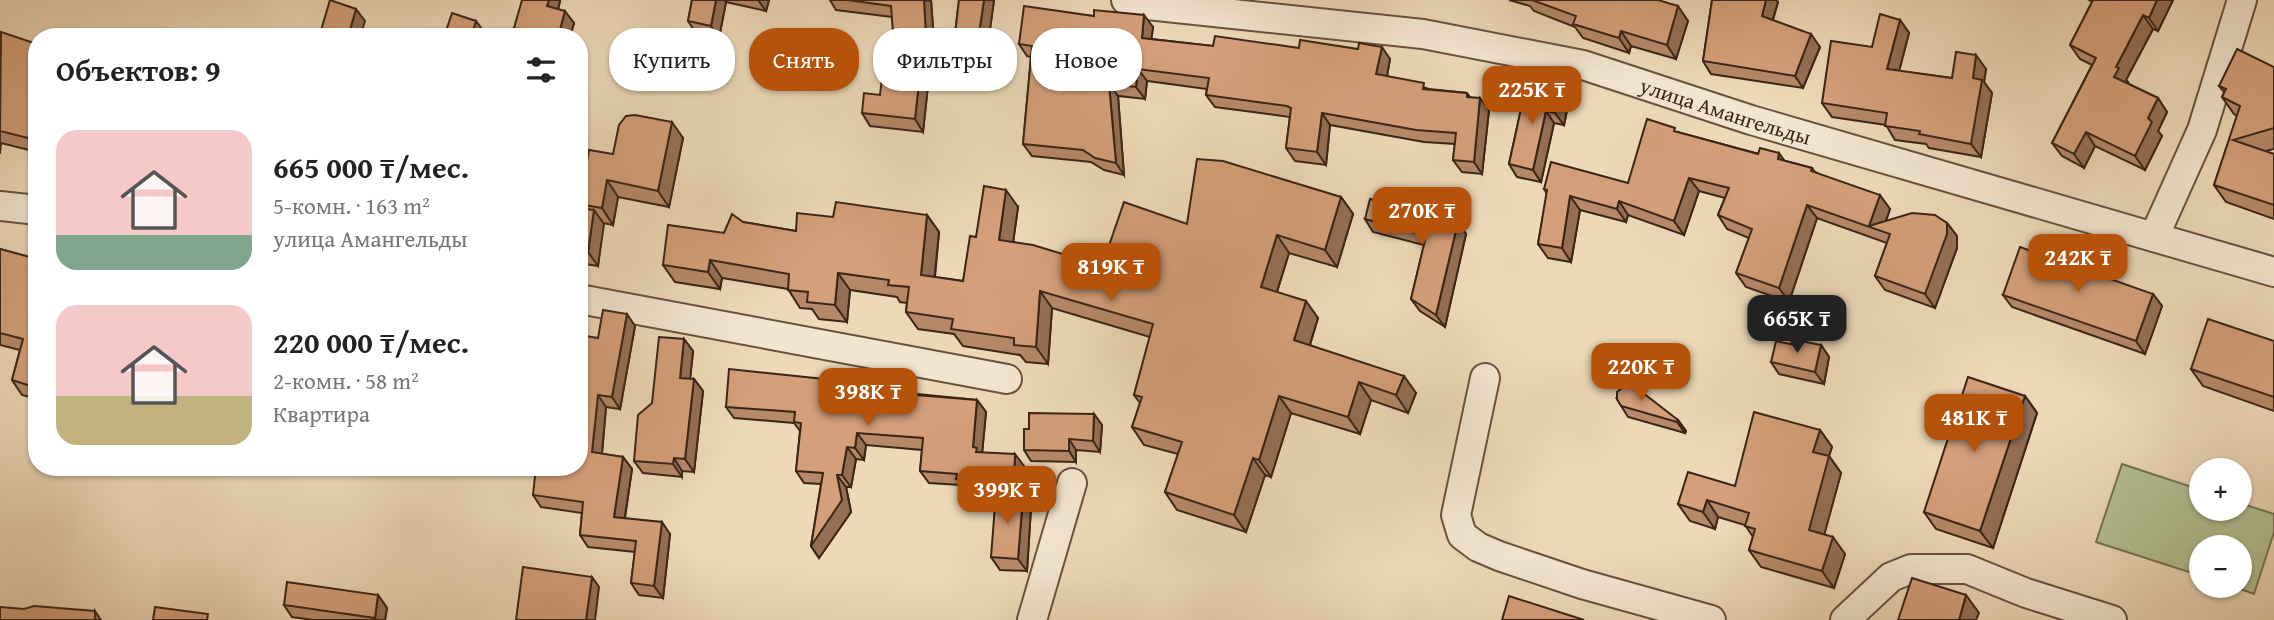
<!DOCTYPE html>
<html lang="ru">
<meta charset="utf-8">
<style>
body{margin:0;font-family:"Gentium Book Plus",serif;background:#f2f2f2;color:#222;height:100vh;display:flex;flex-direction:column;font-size:26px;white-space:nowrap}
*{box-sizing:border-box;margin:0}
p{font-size:23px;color:#767676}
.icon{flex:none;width:38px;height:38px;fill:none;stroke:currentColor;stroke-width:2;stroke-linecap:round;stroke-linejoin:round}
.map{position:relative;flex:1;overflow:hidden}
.panel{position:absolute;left:28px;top:28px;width:560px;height:448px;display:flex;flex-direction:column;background:#fff;border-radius:28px;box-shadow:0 2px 5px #0004}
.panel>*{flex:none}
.guide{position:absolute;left:609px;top:28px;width:665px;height:63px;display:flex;gap:14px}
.fabs{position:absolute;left:2189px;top:458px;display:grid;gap:14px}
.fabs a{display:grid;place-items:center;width:63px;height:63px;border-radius:50%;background:#fff;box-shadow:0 2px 5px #0004;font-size:35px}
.price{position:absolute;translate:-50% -60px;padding:0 16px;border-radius:14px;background:#b45309;color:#fff;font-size:23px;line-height:46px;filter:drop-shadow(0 2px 4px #0008)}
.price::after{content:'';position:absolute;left:50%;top:42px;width:21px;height:16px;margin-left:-10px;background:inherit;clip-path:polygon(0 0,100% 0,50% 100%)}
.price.active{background:#222;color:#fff}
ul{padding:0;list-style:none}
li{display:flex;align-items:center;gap:21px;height:175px;padding:0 28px}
li span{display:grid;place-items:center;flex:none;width:196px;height:140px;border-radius:21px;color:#555}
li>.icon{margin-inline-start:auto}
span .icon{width:84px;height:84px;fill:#fffc;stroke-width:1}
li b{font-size:30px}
h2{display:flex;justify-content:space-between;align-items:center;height:84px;padding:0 28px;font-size:30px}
.tag{padding:0 24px;border-radius:28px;background:#fff;box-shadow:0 2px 5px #0004;font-size:24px;line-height:63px}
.tag.active{background:#b45309;color:#fff}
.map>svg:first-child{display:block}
.pitch{fill:#b3c093;stroke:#777255;stroke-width:2}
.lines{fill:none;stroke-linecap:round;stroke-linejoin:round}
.street-casing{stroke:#68523f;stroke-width:32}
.street{stroke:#f3e6d1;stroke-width:28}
.wall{fill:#b68969;stroke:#3b2517;stroke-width:2}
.shaded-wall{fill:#946f55;stroke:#3b2517;stroke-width:2}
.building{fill:#d49f7a;stroke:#3b2517;stroke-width:2}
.labels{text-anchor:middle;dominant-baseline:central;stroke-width:5;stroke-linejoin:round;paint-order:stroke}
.street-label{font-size:21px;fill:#3b2517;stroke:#f3e6d1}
</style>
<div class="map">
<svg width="2274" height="620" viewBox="0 0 2274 620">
<rect width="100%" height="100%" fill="#edd9b8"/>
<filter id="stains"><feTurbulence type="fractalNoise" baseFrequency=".00286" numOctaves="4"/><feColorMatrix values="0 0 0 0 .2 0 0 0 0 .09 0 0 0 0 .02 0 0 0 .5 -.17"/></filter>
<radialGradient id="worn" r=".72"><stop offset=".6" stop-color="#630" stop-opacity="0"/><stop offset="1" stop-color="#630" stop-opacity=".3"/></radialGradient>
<path class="pitch" d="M2122,464L2201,490L2202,509H2240V503L2274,514V532L2254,594L2232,586H2240V548H2202L2201,576L2096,542Z"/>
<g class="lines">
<defs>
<g id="street">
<path id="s1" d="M1126,0L1138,4L1423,34L1583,65L1751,120L2274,272"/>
<path d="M0,206L37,210"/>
<path d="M2154,237L2202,130L2242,0"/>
<path d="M579,299L1007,379"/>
<path d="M1485,378L1456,515L1462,535L1478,547L1499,556L1582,584L1711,620"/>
<path d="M1032,620L1072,483"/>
<path d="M1845,620L1891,577L1911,569H1967L2026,593L2112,620"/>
</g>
</defs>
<use href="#street" class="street-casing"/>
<use href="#street" class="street"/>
</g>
<path class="wall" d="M692,0H769L766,11L726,2L719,38L696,33L688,21Z
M830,0H931L936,67H930L923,132L870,126L862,113L880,95L896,70L892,17L836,10Z
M959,0H994L985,66L961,63L953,51Z
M1509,0H1658L1688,21L1676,59L1631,46L1629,53L1583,38L1575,27L1534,11L1530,6Z
M1712,0H1776L1778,2L1773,20L1820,47L1803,88L1711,74L1703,61Z
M2089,0H2173L2158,31L2153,29L2126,80L2128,82L2127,83L2158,98L2167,112L2158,131L2162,136L2145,170L2095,146L2084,168L2062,156L2052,143L2092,65L2080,59L2070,45L2092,2Z
M560,1L558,9L574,23L570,37H521L514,28Z
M1900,20L1909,33L1899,71L1952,78L1986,69L1984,82L1992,93L1981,157L1929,148L1926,144L1895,140L1886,125L1832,117L1822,103L1872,47Z
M1153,27L1151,39L1213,46L1299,48L1390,59L1387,76L1429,89L1467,93L1470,97L1489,110L1482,174L1462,172L1453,160L1455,144L1424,142L1330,125L1326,165L1295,161L1286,148L1290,117L1215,107L1206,95L1207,89L1147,81L1145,99L1118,96L1124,175L1104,170L1091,162L1032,156L1023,144L1031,57L1027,56L1019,44Z
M0,34L37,44V152L1,143L0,154Z
M821,52L818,75L799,72L794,66Z
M2274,67V149L2266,151L2274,154V219L2226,202L2214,185L2237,116L2234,114L2222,97L2224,92L2219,86Z
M1526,86L1568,105L1564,125L1554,123L1541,182L1517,177L1509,164Z
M1677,132L1812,168L1815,172L1890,209L1886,221L1947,223L1957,236V248L1935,308L1885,290L1875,276L1887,243L1817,218L1789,302L1746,287L1736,273L1749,238L1727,229L1718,215L1725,198L1699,191L1684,235L1628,215L1626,222L1580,210L1571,262L1548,258L1538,244L1547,194L1544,189L1628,183Z
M683,138L669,207L618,197L613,225L603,223L598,266L579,263V208H582L579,204L613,154Z
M1341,197L1353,214L1337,267L1289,253L1277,292L1318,318L1310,345L1416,393L1408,413L1371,400L1360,434L1291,413L1271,477L1265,475L1246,532L1177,510L1165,492L1178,454L1144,445L1132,427L1140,403L1134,395L1150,337L1052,308L1048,364L1026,362L1020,355L963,346L954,334L918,329L906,312L907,303L900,302L897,297L850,290L847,322L819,319L812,309L800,308L788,289L722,278L720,289L675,282L663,265L743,222L796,231L833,217L927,215L939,232L935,277L963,281L976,237L1018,207L1013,242L1102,266L1187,224Z
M1365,219L1466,234L1445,327L1420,311L1411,299L1424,245L1373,232Z
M0,249L37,259V399L22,395L12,380L20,350L0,345Z
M2153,294L2162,306L2145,354L2012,307L2003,295Z
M635,326L620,409L606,407L602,454L623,457L632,469L625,518L670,534L663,598L639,595L631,583L635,552L588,547L580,535L582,513L541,507L533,495L598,338Z
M684,339L693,351L690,379H694L703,391L694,472L682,471V477L643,473L634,461L652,403Z
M2274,341V411L2203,386L2191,369Z
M1821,345L1829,357L1824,384L1779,374L1771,362L1800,346Z
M853,382L857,388L977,400L986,412L982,453L1024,466L1023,495L965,491L961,485L929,483L920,471L922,450L866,445L864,460L856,459L851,487H846L851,512L819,558L811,546L821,484L804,483L796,471L800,431L794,423L734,418L726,407Z
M2025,396L2037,413L1993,548L1936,529L1924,512Z
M1617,399L1678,420L1686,431L1685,433L1628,417Z
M1094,414L1102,425L1100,452L1076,450V462L1031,461L1024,450L1029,429Z
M1820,430L1832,447L1829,456L1841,473L1824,534L1845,554L1834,588L1761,567L1749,550L1753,537L1745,525L1718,517L1715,529L1690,521L1678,504L1735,486Z
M1031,508L1027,571L1000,570L991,557Z
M378,595L387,608L385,620H313L292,617L284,605Z"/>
<path class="shaded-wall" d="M549,0H559L560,1L556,18L547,6Z
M716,0H725L726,2L719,38L711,26Z
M758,0H769L766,11Z
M924,0L931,1L936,67L927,55Z
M984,0H994L985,66L976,54Z
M1766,0H1776L1778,2L1770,28L1762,16Z
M2157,0H2173L2158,31L2149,18Z
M1678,6L1688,21L1676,59L1667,45Z
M356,9L365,21L360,37H348Z
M565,11L574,23L570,37H558Z
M1144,15L1153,27L1150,51L1142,38Z
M2143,15L2153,29L2126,80L2128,82L2124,91L2114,77L2116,67Z
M1900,20L1909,33L1896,83L1887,69Z
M476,21L485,33L484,37H471Z
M1621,31L1631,46L1629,53L1619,38Z
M1811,34L1820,47L1803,88L1795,76Z
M817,45L821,52L818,75L814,68Z
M1382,47L1390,59L1385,87L1376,74Z
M922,55L930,67L923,132L915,119Z
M1976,55L1986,69L1984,82L1992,93L1981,157L1971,144L1973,78Z
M1138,69L1147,81L1145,99L1136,87Z
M1109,84L1118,96L1124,175L1116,163Z
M1559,93L1568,105L1564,125L1555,113Z
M1480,98L1489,110L1482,174L1474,162Z
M2158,98L2167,112L2158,131L2162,136L2145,170L2135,156L2148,118Z
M1546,111L1554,123L1541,182L1533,170Z
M1322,113L1330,125L1326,165L1317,152Z
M672,122L683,138L669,207L658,191Z
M2086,132L2095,146L2084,168L2074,154Z
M1779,153L1789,167L1778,159Z
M1689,178L1699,191L1684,235L1674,221Z
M607,180L618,197L613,225L602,208Z
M1006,190L1018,207L1011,258L999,240Z
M1880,195L1890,209L1882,231L1869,226Z
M1570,196L1580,210L1571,262L1562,248Z
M1341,197L1353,214L1337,267L1325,250Z
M1619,201L1628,215L1626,222L1617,209Z
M1807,205L1817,218L1789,302L1779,288Z
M594,210L604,224L598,266L588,252Z
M927,215L939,232L933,292L921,275Z
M1458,222L1466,234L1445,327L1436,315Z
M1947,223L1957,236V248L1935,308L1925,294Z
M1277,235L1289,253L1273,304L1261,287Z
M710,260L722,278L720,289L708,272Z
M838,273L850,290L847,322L835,305Z
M1040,291L1052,308L1048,364L1036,347Z
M2153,294L2162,306L2145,354L2136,341Z
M1306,301L1318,318L1306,357L1294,340Z
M627,314L635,326L620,409L612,397Z
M684,339L693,351L689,390L680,378Z
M1821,345L1829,357L1824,384L1815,372Z
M37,366V394L31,386Z
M1404,376L1416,393L1408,413L1396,395Z
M694,379L703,391L694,472L685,459Z
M1359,382L1371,400L1360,434L1348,417Z
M598,395L606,407L601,464L592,452Z
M1279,396L1291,413L1271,477L1259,460Z
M2025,396L2037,413L1993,548L1980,531Z
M977,400L986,412L982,455L985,464L973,447Z
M1094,414L1102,425L1100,452L1093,441Z
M1678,420L1686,431L1685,433L1677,422Z
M1820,430L1832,447L1829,456L1841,473L1821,547L1809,530L1813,452Z
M857,433L866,445L864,460L855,448Z
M1069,439L1076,450V462L1069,451Z
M847,447L856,459L851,487L842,475Z
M1015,454L1024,466L1023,495L1014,483Z
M623,457L632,469L623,529L614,517Z
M674,458L682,471V477L673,464Z
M1253,458L1265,475L1246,532L1234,515Z
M837,475L846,487L851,512L819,558L811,546Z
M1023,496L1031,508L1027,571L1018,559Z
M1707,500L1718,517L1715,529L1703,512Z
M662,522L670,534L663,598L654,586Z
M1833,537L1845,554L1834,588L1822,571Z
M592,577L599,587L595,620H586Z
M378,595L387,608L385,620H376L375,618Z
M1966,595L1979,613L1976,620H1959Z
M95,611L101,620H95Z"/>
<path class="building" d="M330,0L356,9L348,37H319Z
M522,0H549L547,6L565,11L558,37H548L514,28Z
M692,0H716L711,26L688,21Z
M847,0H924L927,55H922L915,119L862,113L864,93L880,95L883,69L896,70L891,6Z
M959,0H984L976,54L953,51Z
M1532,0H1658L1678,6L1667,45L1621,31L1619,38L1573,24L1576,16Z
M1712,0H1766L1762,16L1811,34L1795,76L1703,61Z
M2093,0H2157L2149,18L2143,15L2116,67L2119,68L2114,77L2158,98L2148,118L2152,122L2135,156L2086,132L2074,154L2052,143L2096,58L2070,45Z
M1024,6L1094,16V10L1144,15L1142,38L1213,46L1215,36L1299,48L1300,40L1358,49L1359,43L1382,47L1376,74L1424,83L1423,89L1467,93V97L1480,98L1474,162L1453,160L1456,133L1416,130L1322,113L1317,152L1286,148L1291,108L1287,106L1206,95L1209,78L1138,69L1136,87L1109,84L1116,163L1095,158L1083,150L1023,144L1032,46L1019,44Z
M452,13L476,21L471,37H444Z
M1880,14L1900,20L1887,69L1952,78L1956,52L1976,55L1973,78L1982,80L1971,144L1919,134L1920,131L1885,126L1887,113L1822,103L1831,41L1872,47Z
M1,32L37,44V135L36,140L0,131Z
M797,43L817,45L814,68L794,66Z
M2237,49L2274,67V128L2233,140L2274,154V205L2214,185L2240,106L2222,97L2226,89L2219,86Z
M1526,86L1559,93L1555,113L1546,111L1533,170L1509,164Z
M635,115L672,122L658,191L607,180L602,208L579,204L589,150L613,154L619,125L626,116Z
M1647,119L1675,128L1674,131L1758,154L1760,148L1779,153L1778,159L1812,168L1811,171L1880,195L1869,226L1912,213L1935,215L1947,223V234L1925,294L1875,276L1890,234L1807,205L1779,288L1736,273L1752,229L1718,215L1729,188L1689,178L1674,221L1619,201L1617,209L1570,196L1562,248L1538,244L1547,190L1544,189L1551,162L1628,183Z
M1197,159L1223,161L1341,197L1325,250L1277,235L1261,287L1306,301L1294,340L1404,376L1396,395L1359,382L1348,417L1279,396L1259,460L1253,458L1234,515L1165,492L1182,442L1132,427L1142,397L1134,395L1153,324L1040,291L1036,347L1014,345V338L951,329L953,319L906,312L909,287L888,285L889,280L838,273L835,305L807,302L808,292L788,290L789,274L710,260L708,272L663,265L668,225L724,233L732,214L743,222L796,231L797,213L833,217L836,202L927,215L921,275L963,281L970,236L976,237L984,186L1006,190L999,240L1033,245L1102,266L1124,202L1187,224Z
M1370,199L1458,222L1436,315L1411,299L1426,236L1365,219Z
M579,208L594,210L588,252L579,251Z
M2020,247L2153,294L2136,341L2003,295Z
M0,249L37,259V366L31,386L12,380L23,339L0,333Z
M603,310L627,314L612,397L598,395L592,452L623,457L614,517L662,522L654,586L631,583L636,541L580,535L583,502L533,495L536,467H579V335L598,338Z
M2208,319L2274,341V397L2191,369Z
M659,337L684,339L680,378L694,379L685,459L674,458L673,464L634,461L638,415L652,403Z
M1776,341L1800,346L1801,341L1821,345L1815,372L1771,362Z
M729,369L853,382V388L875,390L911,389L916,395L977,400L973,447L977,448L976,452L1015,454L1014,483L956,479L957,474L920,471L923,438L857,433L855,448L847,447L842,475H837L842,500L811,546L823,473L796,471L801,423L794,422L795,412L726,407Z
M1968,377L2025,396L1980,531L1924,512Z
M1626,385L1634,386L1678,420L1677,422L1621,406L1617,399V392Z
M1754,412L1820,430L1813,452L1829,456L1809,530L1833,537L1822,571L1749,550L1755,529L1745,526L1749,513L1707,500L1703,512L1678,504L1688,472L1735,486Z
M1029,413L1094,414L1093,441L1069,439V451L1024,450V429H1029Z
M996,493L1023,496L1018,559L991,557Z
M523,567L592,577L586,620H516Z
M1912,578L1966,595L1959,620H1898Z
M287,582L378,595L375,618L284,605Z
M1509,596L1584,620H1502Z
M34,606L95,611V620H0V607L24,609Z
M155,607L208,614L207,620H153Z"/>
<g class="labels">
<g class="street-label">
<text stroke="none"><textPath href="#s1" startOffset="612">улица Амангельды</textPath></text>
</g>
</g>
<rect width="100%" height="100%" filter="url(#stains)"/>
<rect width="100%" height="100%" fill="url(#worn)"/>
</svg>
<div class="fabs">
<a>+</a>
<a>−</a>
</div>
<b class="price" style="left:1532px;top:126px">225K ₸</b>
<b class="price" style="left:1422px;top:247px">270K ₸</b>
<b class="price" style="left:2078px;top:294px">242K ₸</b>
<b class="price" style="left:1111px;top:303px">819K ₸</b>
<b class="price active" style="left:1797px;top:355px">665K ₸</b>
<b class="price" style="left:1641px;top:403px">220K ₸</b>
<b class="price" style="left:868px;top:428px">398K ₸</b>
<b class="price" style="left:1974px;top:454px">481K ₸</b>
<b class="price" style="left:1007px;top:526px">399K ₸</b>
<div class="guide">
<a class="tag">Купить</a>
<a class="tag active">Снять</a>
<a class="tag">Фильтры</a>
<a class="tag">Новое</a>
</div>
<section class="panel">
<h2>Объектов: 9<svg class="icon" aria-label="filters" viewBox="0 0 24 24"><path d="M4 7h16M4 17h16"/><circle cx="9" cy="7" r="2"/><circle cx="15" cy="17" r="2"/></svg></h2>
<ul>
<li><span style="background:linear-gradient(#f6c9c9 75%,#7fa58c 0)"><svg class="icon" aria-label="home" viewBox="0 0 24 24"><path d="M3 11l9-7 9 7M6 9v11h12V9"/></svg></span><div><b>665 000 ₸/мес.</b><p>5-комн. · 163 m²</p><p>улица Амангельды</p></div></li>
<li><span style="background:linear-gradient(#f6c9c9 65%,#c2b280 0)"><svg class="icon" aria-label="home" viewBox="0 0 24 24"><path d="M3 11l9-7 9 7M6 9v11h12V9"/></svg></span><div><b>220 000 ₸/мес.</b><p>2-комн. · 58 m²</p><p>Квартира</p></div></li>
</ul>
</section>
</div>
